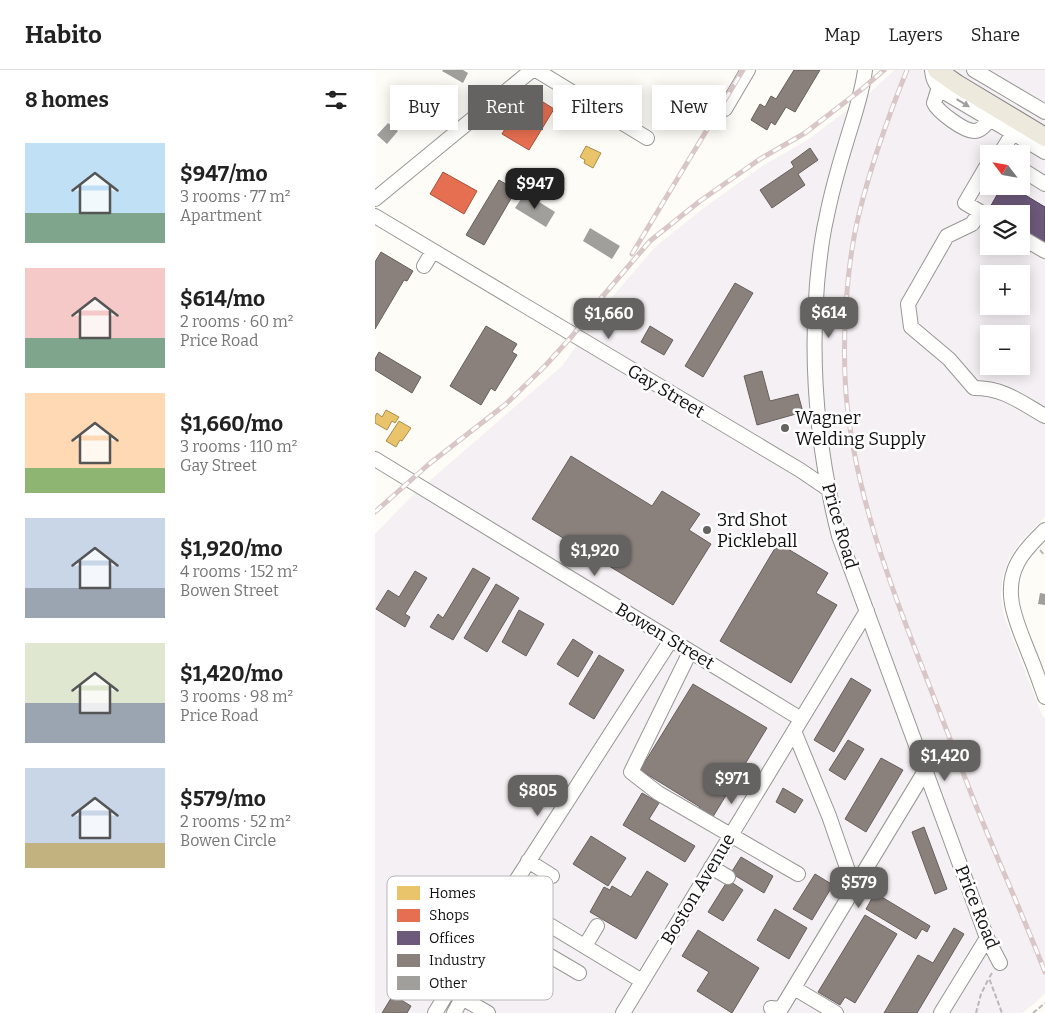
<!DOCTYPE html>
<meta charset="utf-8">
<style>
body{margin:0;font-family:Bitter,serif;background:#f6f6f6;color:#222;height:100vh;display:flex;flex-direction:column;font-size:19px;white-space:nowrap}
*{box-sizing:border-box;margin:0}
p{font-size:16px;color:#767676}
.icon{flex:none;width:28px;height:28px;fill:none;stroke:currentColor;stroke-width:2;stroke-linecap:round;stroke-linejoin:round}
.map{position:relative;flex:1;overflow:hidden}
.details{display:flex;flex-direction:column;background:#fff;width:375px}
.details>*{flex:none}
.banner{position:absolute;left:15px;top:15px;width:475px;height:45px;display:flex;gap:10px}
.needle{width:32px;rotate:301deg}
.tools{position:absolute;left:605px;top:75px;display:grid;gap:10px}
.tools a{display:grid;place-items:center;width:50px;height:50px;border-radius:0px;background:#fff;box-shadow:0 2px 12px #0003;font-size:25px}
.price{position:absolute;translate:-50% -42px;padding:0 11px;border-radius:10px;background:#646362;color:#fff;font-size:16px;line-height:32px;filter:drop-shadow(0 1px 2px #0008)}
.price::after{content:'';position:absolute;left:50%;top:30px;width:15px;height:11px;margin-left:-8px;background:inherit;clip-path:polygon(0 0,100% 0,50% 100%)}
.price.selected{background:#222;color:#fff}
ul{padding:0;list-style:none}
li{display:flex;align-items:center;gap:15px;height:125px;padding:0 25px}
li span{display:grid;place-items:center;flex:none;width:140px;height:100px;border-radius:0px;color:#555}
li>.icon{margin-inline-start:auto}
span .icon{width:60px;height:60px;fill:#fffc;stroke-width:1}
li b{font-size:21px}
h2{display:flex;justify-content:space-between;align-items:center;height:60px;padding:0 25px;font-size:21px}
.tag{padding:0 18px;border-radius:0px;background:#fff;box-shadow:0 2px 12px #0003;font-size:18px;line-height:45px}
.tag.selected{background:#646362;color:#fff}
header{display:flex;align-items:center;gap:30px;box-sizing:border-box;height:70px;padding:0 25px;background:#fff;border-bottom:1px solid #e0e0e0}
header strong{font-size:24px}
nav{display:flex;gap:28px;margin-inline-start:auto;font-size:18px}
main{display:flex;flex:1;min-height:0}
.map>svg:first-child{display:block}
.industrial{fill:#f5f0f3;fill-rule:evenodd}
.homes{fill:#e9c46a;stroke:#a88e4f}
.shops{fill:#e76f51;stroke:#a7533e}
.offices{fill:#6d597a;stroke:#51435a}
.industry{fill:#8a817c;stroke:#665f5c}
.building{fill:#a19f9c}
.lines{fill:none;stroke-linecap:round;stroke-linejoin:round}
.minor-casing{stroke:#979795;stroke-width:16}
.major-casing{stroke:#858482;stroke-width:20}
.path{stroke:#b9b9b8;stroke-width:2;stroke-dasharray:5 2.5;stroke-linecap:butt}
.minor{stroke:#fffffe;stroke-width:14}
.major{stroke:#ede9dc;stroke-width:18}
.rail-casing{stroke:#d9c6c7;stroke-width:5}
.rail{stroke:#fff;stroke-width:3;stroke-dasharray:9;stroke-linecap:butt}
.oneway{fill:#a0a09f}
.poi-dot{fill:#646362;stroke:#fff;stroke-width:2}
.labels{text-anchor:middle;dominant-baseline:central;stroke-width:5;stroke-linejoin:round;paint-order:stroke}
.street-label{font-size:18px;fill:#111;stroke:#fff}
.poi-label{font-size:18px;fill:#111;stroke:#fff;text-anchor:start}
.key{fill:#fff;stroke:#b8b8b8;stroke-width:1}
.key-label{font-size:14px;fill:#111}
</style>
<header>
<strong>Habito</strong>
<nav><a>Map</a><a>Layers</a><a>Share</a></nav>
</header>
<main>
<section class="details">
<h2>8 homes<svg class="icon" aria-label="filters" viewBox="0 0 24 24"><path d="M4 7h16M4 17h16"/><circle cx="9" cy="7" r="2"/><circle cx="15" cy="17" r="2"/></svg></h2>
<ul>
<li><span style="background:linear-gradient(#bfe0f5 70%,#7fa58c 0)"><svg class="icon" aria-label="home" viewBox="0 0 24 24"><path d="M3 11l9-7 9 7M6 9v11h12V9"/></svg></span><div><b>$947/mo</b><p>3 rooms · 77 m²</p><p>Apartment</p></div></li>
<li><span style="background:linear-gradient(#f6c9c9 70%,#7fa58c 0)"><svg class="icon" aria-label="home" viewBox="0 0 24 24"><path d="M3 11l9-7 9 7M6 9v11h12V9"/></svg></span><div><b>$614/mo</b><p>2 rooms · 60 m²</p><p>Price Road</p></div></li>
<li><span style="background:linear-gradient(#ffd9b3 75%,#8fb573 0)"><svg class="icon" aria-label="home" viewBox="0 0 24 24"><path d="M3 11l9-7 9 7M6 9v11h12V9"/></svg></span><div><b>$1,660/mo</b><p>3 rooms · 110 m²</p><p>Gay Street</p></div></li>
<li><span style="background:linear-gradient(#c9d6e8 70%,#9aa5b1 0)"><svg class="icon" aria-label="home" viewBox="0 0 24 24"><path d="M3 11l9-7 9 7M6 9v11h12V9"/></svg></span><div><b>$1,920/mo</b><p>4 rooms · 152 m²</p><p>Bowen Street</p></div></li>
<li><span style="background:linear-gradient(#dfe7d0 60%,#9aa5b1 0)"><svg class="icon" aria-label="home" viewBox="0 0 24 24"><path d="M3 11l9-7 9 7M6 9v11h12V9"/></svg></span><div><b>$1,420/mo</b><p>3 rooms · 98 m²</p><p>Price Road</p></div></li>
<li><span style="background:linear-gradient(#c9d6e8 75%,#c2b280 0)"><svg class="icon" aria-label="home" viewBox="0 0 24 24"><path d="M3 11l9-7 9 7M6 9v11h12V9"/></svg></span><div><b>$579/mo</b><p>2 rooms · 52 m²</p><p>Bowen Circle</p></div></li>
</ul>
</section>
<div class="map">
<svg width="670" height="943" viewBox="0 0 670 943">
<rect width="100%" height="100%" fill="#fdfcf7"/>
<path class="industrial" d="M520,0H670V447L645,472L634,489L627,509L626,525L629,546L667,645L670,649V923L660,933L647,943H0V464L36,427L187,296L233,232L280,177L330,137L389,95L434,69L492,25ZM614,84H646V116H614ZM614,144H646V176H614ZM614,204H646V236H614ZM614,264H646V296H614Z"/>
<path class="homes" d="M70,15L82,28L57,50L45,37Z
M211,76L226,83L218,98L209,93L210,90L205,87Z
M11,340L24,347L20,353L17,351L12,360L0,353V347L2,343L7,347Z
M24,351L36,358L27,371L25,370L21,377L11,371Z"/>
<path class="shops" d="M157,25L179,39L154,80L127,64L134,52L139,55Z
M68,102L102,121L89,144L55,124Z"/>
<path class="offices" d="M627,116H635L670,137V173L646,159V144H622L614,139Z"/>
<path class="industry" d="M419,0H445L420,42L411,37L400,55L396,52L392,60L376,50L385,34L390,37L396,26L401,29Z
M435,78L443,90L423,104L430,115L397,138L385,120L419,97L416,92Z
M124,110L141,120L109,175L91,165Z
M6,182L38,201L32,211L29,210L0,259V192Z
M360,213L378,223L328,307L310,296Z
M111,256L142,274L137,282L142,285L120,321L116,318L106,335L75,316Z
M275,256L298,270L289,285L266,272Z
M4,282L46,307L37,323L0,300V289Z
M387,301L395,331L423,324L428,342L382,355L369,306Z
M196,386L277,436L287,421L325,444L314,460L336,474L298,535L157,449Z
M403,473L453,503L441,523L462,535L416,613L345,571Z
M98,498L115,508L78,570L55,557L63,544L68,548Z
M40,501L52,508L30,544L35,547L30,557L1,539L13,520L24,527Z
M121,514L144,528L112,582L89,568Z
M144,540L169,554L151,586L127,572Z
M198,569L218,582L203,607L182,594Z
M224,585L249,600L219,649L194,634Z
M476,608L496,620L459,682L439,670Z
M318,614L392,658L336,750L322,742L325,737L265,700Z
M473,670L489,679L470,710L454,700Z
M506,688L528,700L491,762L470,749Z
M408,718L428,730L420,743L401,732Z
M267,723L284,733L274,749L320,776L310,792L248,755Z
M549,757L572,819L560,824L537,762Z
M216,766L251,788L233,816L198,794Z
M366,787L398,806L389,823L356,803Z
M272,801L293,814L261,869L215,842L229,817L235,820L237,816L256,827Z
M440,804L458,815L437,850L418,839Z
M353,810L368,820L348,851L333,842Z
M500,823L555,856L552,862L547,859L541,869L491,839Z
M400,839L432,858L414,889L382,870Z
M490,845L522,864L480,933L470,927L465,935L443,922Z
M579,858L589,864L542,943H509L543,885L558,893Z
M323,860L384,898L357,943L322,921L334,902L307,886Z
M18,925L36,936L32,943H7Z"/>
<path class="building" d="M68,0H88L93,3L88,13L67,1Z
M13,53L23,61L12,74L2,65Z
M150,123L180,142L171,157L140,138Z
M215,158L245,176L237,189L208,171Z
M665,523L670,524V535L663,534Z"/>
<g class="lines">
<defs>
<path id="minor" d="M161,0L272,68
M490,0C487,25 478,49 471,73C463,99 456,124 451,150C446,171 444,193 442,214C435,299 443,383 464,466L612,868L625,893
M557,0C558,11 561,15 569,22L670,82
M599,0L670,42
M564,17L559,33C563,42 589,61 599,61C606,61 611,54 615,49
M350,39L373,0
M625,84L638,63
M614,92L590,133L614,147
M646,99L670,114
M0,129L157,0
M605,142L597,154L572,166L533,234L536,257L574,289L599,318C629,318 645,332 670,346
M0,146L425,400L453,419
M646,167L670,181
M49,196L58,181
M0,389L426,649
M670,460C660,470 650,479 643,492C626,523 643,555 654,584C660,598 665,613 670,627
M315,582L256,702L283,723L423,804
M419,661L454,746L479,818
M153,791L177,806
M336,797L353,807
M130,828L267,911
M210,876L222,856
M87,911L94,915L87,928L113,943
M94,915L129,859L204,903
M419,918L461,943
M396,938L406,939L550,701
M60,943L130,828L296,570
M79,943L87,928
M248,943L492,541
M566,943L612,868"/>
<path id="major" d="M562,0L582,14L670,67"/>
</defs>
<use href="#minor" class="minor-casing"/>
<use href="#major" class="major-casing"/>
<path class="path" d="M665,480L670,486
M617,903L614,908L627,943
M601,943L606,924L614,908
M658,943L670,933"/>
<use href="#minor" class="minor"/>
<use href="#major" class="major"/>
<defs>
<path id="rail" d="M532,0C513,47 496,95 484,144C471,196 467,271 471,324C479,416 511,504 544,589C561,632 577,675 594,718C618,780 646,840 670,902
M257,184L368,0
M0,442L54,394L131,334L170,296L198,265L227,227L275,171L325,131L385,89L430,63L487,19L509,0"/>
</defs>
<use href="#rail" class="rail-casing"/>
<use href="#rail" class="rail"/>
</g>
<defs><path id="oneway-solid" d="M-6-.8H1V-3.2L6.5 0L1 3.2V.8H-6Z" transform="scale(1.25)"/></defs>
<use class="oneway" href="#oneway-solid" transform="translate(588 33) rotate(31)"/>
<g class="poi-dot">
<circle cx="410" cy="358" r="5"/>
<circle cx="332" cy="460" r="5"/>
</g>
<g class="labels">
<g class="street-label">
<text transform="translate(291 321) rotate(31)">Gay Street</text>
<text transform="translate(465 456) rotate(74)">Price Road</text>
<text transform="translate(290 566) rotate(31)">Bowen Street</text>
<text transform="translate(323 819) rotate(-59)">Boston Avenue</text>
<text transform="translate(602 837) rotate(68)">Price Road</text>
</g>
<g class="poi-label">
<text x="420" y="348">Wagner<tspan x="420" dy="21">Welding Supply</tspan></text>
<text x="342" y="450">3rd Shot<tspan x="342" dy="21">Pickleball</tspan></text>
</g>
</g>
<rect x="12" y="806" width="166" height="124" rx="8" class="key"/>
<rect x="22" y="816" width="23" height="14" fill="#e9c46a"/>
<rect x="22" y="839" width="23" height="13" fill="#e76f51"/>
<rect x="22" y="861" width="23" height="14" fill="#6d597a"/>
<rect x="22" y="884" width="23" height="13" fill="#8a817c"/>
<rect x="22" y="906" width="23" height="14" fill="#a19f9c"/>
<g class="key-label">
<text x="54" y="828">Homes</text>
<text x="54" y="850">Shops</text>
<text x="54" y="873">Offices</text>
<text x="54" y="895">Industry</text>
<text x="54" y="918">Other</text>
</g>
</svg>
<div class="tools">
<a><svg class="needle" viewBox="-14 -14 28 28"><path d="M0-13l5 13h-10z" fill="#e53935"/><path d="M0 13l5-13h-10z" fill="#767676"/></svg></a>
<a><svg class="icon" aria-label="layers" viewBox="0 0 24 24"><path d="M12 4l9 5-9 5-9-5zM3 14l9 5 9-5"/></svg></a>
<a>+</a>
<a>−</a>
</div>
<b class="price selected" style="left:160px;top:140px">$947</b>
<b class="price" style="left:454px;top:269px">$614</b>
<b class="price" style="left:234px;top:270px">$1,660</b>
<b class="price" style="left:220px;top:507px">$1,920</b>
<b class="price" style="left:570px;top:712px">$1,420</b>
<b class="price" style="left:357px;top:735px">$971</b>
<b class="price" style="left:163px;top:747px">$805</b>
<b class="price" style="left:484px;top:839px">$579</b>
<div class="banner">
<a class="tag">Buy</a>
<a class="tag selected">Rent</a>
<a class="tag">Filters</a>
<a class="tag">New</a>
</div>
</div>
</main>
